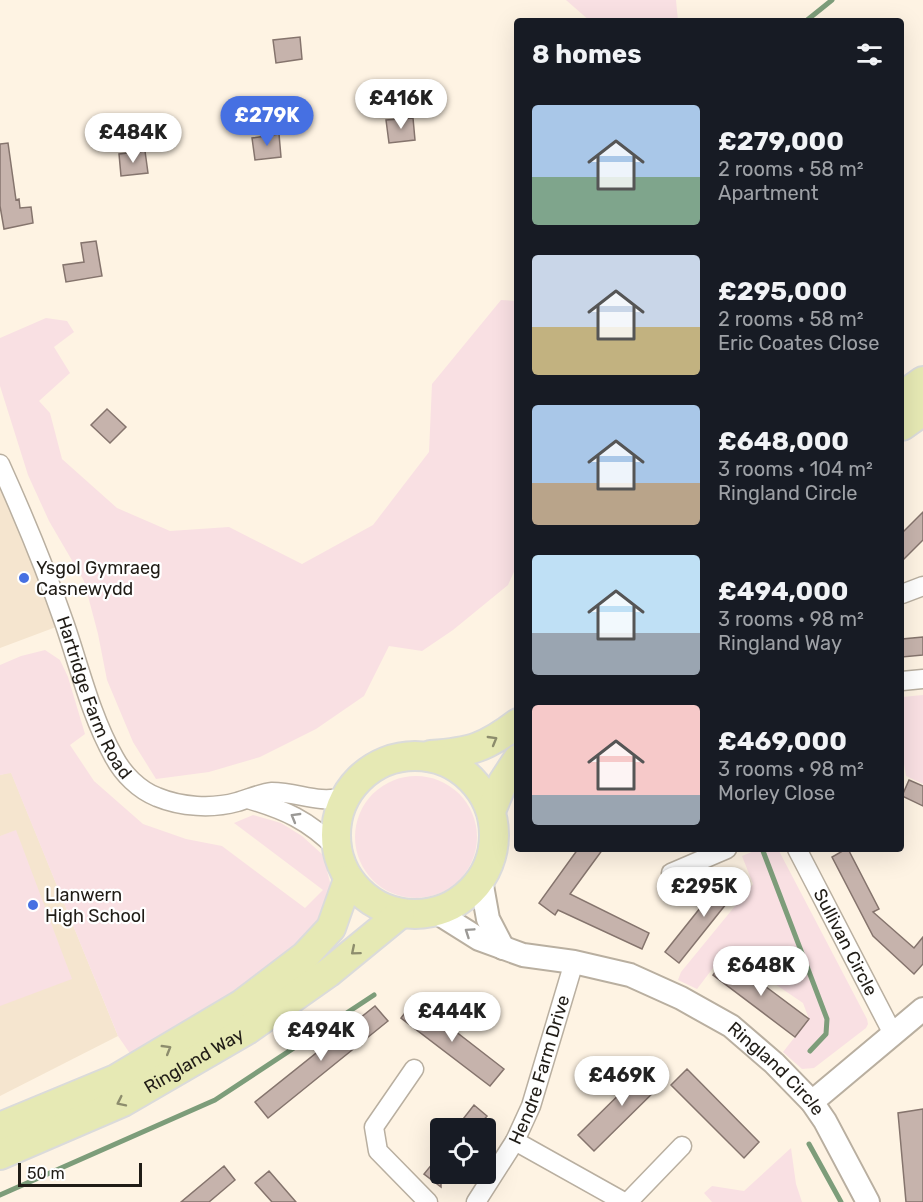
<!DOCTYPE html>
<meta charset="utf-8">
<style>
body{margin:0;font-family:Rubik,sans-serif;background:#20242c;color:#f1f3f6;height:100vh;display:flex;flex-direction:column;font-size:22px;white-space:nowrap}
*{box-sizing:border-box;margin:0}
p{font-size:20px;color:#9ea1a6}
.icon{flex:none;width:33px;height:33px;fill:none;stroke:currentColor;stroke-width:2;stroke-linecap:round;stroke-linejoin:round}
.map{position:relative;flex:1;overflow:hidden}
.details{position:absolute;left:514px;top:18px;width:390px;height:834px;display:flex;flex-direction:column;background:#171b24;border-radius:6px;box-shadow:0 6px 24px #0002}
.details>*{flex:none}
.buttons{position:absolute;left:430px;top:1118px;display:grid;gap:12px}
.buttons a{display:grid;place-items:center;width:66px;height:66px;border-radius:6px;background:#171b24;box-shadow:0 6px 24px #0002;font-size:30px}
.scale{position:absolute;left:18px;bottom:15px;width:124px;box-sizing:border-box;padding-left:6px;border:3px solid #201c16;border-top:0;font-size:16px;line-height:21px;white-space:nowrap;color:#201c16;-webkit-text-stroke:4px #fff;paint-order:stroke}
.price{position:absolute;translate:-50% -51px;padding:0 14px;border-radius:21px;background:#fff;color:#222;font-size:20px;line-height:39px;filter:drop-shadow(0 2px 3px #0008)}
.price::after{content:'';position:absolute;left:50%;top:36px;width:18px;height:14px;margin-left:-9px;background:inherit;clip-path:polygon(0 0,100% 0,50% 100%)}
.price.active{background:#4670e2;color:#fff}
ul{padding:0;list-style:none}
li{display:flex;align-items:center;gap:18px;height:150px;padding:0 18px}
li span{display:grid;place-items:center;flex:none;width:168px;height:120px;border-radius:6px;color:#555}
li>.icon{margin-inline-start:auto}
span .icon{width:72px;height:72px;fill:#fffc;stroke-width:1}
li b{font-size:26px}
h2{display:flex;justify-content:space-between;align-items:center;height:72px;padding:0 18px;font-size:26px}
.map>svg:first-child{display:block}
.built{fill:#f5e5cf}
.green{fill:#f9e0e3}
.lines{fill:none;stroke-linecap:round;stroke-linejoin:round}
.stream{stroke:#7d9d7a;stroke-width:5}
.building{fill:#c6b3ac;stroke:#85746d;stroke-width:1.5}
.minor-casing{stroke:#b9afa0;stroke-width:21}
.tertiary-casing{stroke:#b9afa0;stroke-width:26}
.primary-casing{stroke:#dbdbda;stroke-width:32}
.minor{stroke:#fff;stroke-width:18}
.tertiary{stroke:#fff;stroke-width:22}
.primary{stroke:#e6e9b4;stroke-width:28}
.oneway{stroke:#8d8d6d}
.oneway2{stroke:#9b9996}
.poi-dot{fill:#4670e2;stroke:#fff;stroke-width:2}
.labels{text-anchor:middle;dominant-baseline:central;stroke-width:4.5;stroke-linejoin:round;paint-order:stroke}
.poi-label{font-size:18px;fill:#201c16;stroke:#fff;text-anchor:start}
.street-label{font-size:18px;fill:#201c16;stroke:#fff}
</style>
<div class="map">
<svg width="923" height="1202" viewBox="0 0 923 1202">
<rect width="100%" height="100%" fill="#fef3e3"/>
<path class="built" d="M0,474L64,624L0,648Z
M11,772L118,1036L0,1096V775Z"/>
<path class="green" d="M566,0H676L678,21H590Z
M501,300L518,301V563L508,585L453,630L422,651L389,646L364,696L316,729L260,757L209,772L156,779L133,742L107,680L98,634L84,581L49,521L28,475L0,386V338L46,318L67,321L74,332L54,347L70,373L39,401L50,413L62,459L117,508L170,531L229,527L302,564L373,525L429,452L432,384Z
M45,650L60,660L68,677L85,734L70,745L94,781L143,824L186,839L222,846L305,908L323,890L234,823L253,815L281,823L302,836L323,855L333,894L316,926L295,949L235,991L131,1055L118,1036L11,773L0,775V665L21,656Z
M923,695V784L906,776L902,751V697Z
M355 837a61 61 0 1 1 122 0a61 61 0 1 1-122 0Z
M16,830L72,979L0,1006V836Z
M759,849H778L867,1019L868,1024L866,1028L814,1068L802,1069L783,1052L809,1019L803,1003L726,951L697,989L678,980L681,972L753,884L742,856Z
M791,1148L796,1184L802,1202H712L704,1193L712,1186L744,1191Z"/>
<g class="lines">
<path class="stream" d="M806,21L832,0
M763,851L827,1019L826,1034L810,1051
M809,1144L841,1202
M0,1195L215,1100L374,995"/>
</g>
<path class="building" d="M300,37L302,59L276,63L273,40Z
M413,118L415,140L389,143L386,120Z
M279,134L281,157L255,160L252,138Z
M8,143L16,200L19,199L20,208L31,207L33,223L4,229L0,206V144Z
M145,151L148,173L121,176L119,154Z
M96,241L102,276L66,282L63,265L84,262L81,243Z
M107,409L126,427L110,443L91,425Z
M923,512V540L902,561V533Z
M923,637V655L902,657V639Z
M909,780L923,786V806L902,796Z
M578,849H603L570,894L649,933L642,949L558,910L555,915L539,903Z
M846,849H848L879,909L873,912L914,948L923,937V964L914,974L873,936L832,857Z
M728,873L742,884L679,963L665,952Z
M726,957L809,1019L795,1037L713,975Z
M415,1000L504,1069L490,1086L401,1018Z
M375,1006L388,1021L268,1118L255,1102Z
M651,1063L667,1079L594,1151L578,1135Z
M687,1069L759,1142L744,1158L671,1085Z
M474,1105L487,1116L477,1128H456Z
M923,1109V1202H906L898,1113Z
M441,1153V1187L424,1174Z
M224,1166L235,1180L209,1202H181Z
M269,1171L296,1202H272L255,1183Z"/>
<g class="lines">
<defs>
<g id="minor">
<path id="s1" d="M0,464C24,517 46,570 65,625C80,669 91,716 114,757C123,774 139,790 157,797C181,807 212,809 237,802C248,799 261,793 272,792C299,792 316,804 344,797"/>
<path d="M902,594L923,586"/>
<path d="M902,681L923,679"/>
<path d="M248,799C285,810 308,820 336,848"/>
<path id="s2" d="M797,849L893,1034"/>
<path d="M671,873L727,849"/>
<path d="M414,1069L374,1127L378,1151L428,1202"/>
<path d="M515,1141L624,1202"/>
<path id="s3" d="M476,1202L515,1141L531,1106L574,962"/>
<path d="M628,1202L682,1146"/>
</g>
<g id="tertiary">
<path d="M481,880L488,919L503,948"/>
<path id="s4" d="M436,912L479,939L523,955L574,962L630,975L681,998L731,1026L774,1063L812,1102L825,1121L868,1202"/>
<path d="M812,1102L923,1009"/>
</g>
<g id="primary">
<path d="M902,396L923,381"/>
<path d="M902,426L923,411"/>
<path d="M431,755C471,752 485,748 518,723"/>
<circle cx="415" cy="835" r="79"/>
<path d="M491,811L503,782L518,759"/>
<path d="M0,1127L116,1079L242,1004L305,956L331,928L348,880"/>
<path id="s5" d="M0,1155L123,1102L247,1030L328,973L400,914"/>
</g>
</defs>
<use href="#minor" class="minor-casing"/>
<use href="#tertiary" class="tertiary-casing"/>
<use href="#primary" class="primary-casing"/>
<use href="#minor" class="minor"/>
<use href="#tertiary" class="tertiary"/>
<use href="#primary" class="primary"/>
</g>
<defs><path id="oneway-chevron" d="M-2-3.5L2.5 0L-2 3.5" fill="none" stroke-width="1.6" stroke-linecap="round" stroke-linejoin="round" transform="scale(1.5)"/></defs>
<g class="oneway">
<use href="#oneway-chevron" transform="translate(493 740) rotate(-30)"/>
<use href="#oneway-chevron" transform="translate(355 951) rotate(140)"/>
<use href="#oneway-chevron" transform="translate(167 1049) rotate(-31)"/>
<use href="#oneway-chevron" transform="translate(121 1102) rotate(154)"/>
</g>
<g class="oneway2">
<use href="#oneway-chevron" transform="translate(295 817) rotate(-150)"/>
<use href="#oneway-chevron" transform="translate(469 932) rotate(-146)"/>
</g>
<g class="poi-dot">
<circle cx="24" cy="578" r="6"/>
<circle cx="33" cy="905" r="6"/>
</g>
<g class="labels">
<g class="poi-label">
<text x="36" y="568">Ysgol Gymraeg<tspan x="36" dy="21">Casnewydd</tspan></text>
<text x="45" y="895">Llanwern<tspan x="45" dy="21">High School</tspan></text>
</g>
<g class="street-label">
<text stroke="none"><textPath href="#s1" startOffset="252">Hartridge Farm Road</textPath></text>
<text stroke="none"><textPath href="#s2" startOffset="105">Sullivan Circle</textPath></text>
<text stroke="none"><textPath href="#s5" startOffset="216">Ringland Way</textPath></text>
<text stroke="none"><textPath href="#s3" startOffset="148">Hendre Farm Drive</textPath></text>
<text stroke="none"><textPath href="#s4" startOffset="382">Ringland Circle</textPath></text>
</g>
</g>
</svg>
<div class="buttons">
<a><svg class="icon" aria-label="locate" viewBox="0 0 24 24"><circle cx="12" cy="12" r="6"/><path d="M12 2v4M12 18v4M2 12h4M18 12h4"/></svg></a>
</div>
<div class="scale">50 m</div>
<b class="price" style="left:401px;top:130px">£416K</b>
<b class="price active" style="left:267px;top:147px">£279K</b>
<b class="price" style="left:133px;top:164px">£484K</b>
<b class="price" style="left:704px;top:918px">£295K</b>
<b class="price" style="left:761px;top:997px">£648K</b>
<b class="price" style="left:452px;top:1043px">£444K</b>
<b class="price" style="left:321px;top:1062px">£494K</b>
<b class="price" style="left:622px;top:1107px">£469K</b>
<section class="details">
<h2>8 homes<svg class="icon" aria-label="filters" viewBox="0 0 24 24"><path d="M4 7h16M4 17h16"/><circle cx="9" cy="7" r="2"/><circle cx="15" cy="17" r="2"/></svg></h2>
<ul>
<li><span style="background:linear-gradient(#a9c7e8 60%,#7fa58c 0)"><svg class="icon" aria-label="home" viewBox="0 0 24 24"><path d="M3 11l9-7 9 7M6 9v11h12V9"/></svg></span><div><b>£279,000</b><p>2 rooms · 58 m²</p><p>Apartment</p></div></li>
<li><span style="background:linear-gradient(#c9d6e8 60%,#c2b280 0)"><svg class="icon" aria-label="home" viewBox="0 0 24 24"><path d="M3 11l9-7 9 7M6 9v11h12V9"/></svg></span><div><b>£295,000</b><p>2 rooms · 58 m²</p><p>Eric Coates Close</p></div></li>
<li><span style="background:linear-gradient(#a9c7e8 65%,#b9a48a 0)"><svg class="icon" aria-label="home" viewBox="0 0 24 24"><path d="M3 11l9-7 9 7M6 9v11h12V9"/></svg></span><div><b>£648,000</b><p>3 rooms · 104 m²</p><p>Ringland Circle</p></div></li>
<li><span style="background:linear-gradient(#bfe0f5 65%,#9aa5b1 0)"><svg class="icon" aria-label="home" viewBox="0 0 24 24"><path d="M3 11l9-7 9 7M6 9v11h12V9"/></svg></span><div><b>£494,000</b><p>3 rooms · 98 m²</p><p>Ringland Way</p></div></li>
<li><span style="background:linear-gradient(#f6c9c9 75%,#9aa5b1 0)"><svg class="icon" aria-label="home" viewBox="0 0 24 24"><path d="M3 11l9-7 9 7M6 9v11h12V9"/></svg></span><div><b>£469,000</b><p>3 rooms · 98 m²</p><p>Morley Close</p></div></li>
</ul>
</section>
</div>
